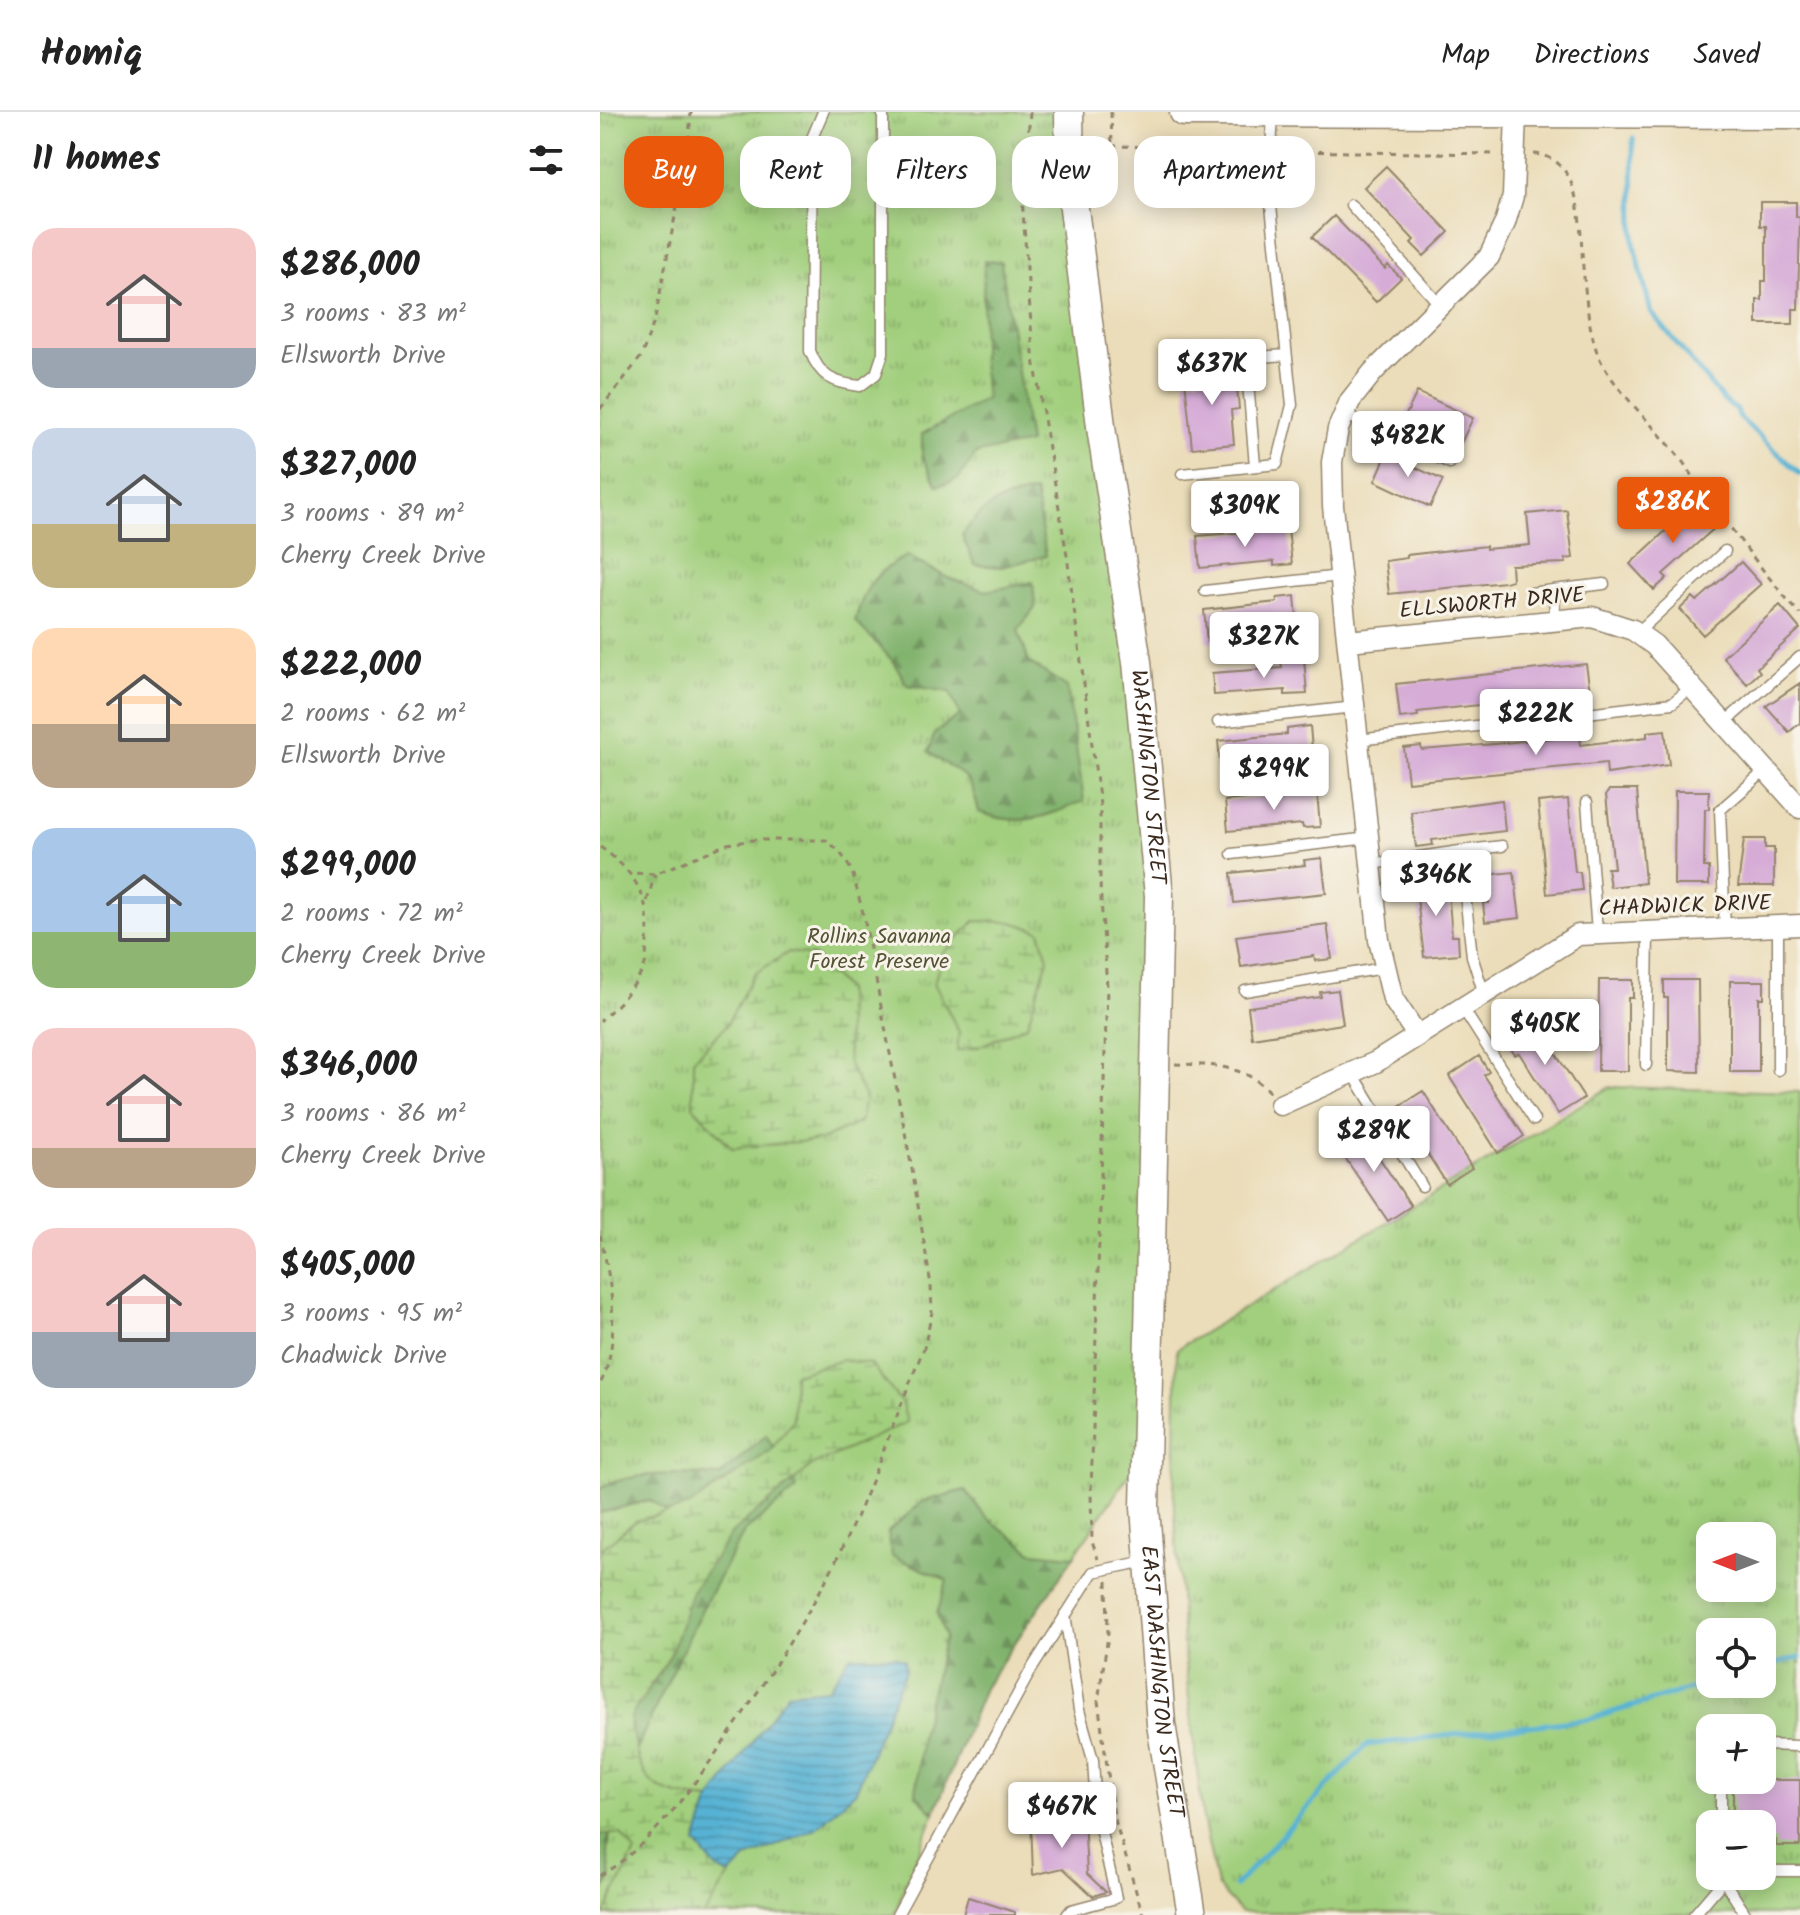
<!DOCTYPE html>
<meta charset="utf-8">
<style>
body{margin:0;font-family:Kalam,sans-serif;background:#f2f2f2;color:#222;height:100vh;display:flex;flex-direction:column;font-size:30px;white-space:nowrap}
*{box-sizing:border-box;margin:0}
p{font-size:26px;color:#767676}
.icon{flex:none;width:44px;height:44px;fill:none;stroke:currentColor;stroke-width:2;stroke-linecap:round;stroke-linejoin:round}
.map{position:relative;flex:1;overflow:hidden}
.drawer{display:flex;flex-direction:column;background:#fff;width:600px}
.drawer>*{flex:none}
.hud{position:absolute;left:24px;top:24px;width:760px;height:72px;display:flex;gap:16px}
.needle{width:52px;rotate:270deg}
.controls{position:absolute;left:1096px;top:1410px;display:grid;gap:16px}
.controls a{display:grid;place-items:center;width:80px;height:80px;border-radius:16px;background:#fff;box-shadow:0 4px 20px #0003;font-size:40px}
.price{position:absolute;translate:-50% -68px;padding:0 18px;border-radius:8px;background:#fff;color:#222;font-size:26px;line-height:52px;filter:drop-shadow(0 2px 4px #0008)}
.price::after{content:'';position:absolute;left:50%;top:48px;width:24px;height:18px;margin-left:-12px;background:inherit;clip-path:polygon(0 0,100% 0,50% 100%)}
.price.on{background:#ea580c;color:#fff}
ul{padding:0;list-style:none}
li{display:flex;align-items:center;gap:24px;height:200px;padding:0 32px}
li span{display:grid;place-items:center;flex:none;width:224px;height:160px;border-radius:24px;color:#555}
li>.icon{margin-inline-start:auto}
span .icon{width:96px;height:96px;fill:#fffc;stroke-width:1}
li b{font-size:34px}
h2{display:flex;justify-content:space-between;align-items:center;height:96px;padding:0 32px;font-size:34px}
.chip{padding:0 28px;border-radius:24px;background:#fff;box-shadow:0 4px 20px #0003;font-size:28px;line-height:72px}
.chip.on{background:#ea580c;color:#fff}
header{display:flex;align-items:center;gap:48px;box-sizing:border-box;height:112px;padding:0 40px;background:#fff;border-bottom:2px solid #e0e0e0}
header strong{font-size:38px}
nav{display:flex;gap:44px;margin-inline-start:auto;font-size:28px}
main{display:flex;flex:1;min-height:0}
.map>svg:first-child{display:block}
.grass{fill:url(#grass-tufts);stroke:#6e7c4e;stroke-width:2;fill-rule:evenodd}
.forest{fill:url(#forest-firs);stroke:#5e6e45;stroke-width:2}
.wetland{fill:url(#wetland-marsh);stroke:#6e7c4e;stroke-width:2}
.water{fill:url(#water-rules);stroke:#486e79;stroke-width:2}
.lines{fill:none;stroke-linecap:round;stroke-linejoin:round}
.stream{stroke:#56b2d4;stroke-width:5}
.building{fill:#d6acd7}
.lane-casing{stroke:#93846c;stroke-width:13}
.street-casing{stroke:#93846c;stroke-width:23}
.secondary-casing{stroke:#93846c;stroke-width:31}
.path{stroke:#93846c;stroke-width:3;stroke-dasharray:6 6;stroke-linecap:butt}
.lane{stroke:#fff;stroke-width:10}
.street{stroke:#fff;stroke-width:20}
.secondary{stroke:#fff;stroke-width:28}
.labels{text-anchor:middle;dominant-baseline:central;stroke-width:6;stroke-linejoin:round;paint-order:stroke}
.street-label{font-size:22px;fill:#3b2a1e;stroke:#f7f3e8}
.park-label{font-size:22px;fill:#545336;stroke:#f7f3e8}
</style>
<header>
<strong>Homiq</strong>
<nav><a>Map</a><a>Directions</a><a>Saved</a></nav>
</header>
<main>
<section class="drawer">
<h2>11 homes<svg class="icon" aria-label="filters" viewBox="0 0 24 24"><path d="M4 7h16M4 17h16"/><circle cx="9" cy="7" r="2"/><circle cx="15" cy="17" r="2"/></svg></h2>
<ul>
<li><span style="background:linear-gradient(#f6c9c9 75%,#9aa5b1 0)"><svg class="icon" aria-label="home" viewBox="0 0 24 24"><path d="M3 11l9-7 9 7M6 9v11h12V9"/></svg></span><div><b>$286,000</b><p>3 rooms · 83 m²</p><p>Ellsworth Drive</p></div></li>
<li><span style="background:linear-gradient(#c9d6e8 60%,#c2b280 0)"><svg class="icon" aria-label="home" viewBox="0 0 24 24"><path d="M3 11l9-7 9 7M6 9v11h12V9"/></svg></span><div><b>$327,000</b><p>3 rooms · 89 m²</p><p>Cherry Creek Drive</p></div></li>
<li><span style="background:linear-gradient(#ffd9b3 60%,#b9a48a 0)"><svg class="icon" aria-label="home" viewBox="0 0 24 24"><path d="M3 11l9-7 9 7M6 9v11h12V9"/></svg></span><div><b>$222,000</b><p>2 rooms · 62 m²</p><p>Ellsworth Drive</p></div></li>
<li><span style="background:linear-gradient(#a9c7e8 65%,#8fb573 0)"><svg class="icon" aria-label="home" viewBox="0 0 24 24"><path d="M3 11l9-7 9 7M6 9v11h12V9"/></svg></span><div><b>$299,000</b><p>2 rooms · 72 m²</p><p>Cherry Creek Drive</p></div></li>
<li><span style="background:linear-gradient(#f6c9c9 75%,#b9a48a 0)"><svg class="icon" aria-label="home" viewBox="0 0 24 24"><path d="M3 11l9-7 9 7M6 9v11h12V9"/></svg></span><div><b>$346,000</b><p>3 rooms · 86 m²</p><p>Cherry Creek Drive</p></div></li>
<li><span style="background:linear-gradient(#f6c9c9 65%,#9aa5b1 0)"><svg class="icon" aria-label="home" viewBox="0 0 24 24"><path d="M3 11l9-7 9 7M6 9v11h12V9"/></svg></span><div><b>$405,000</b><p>3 rooms · 95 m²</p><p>Chadwick Drive</p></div></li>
</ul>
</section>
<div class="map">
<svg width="1200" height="1803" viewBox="0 0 1200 1803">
<defs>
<pattern id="grass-tufts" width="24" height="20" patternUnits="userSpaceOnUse" patternTransform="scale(2)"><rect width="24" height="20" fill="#a1cf7d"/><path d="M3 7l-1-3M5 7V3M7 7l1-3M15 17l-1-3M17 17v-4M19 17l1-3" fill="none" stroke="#84a866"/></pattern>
<pattern id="forest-firs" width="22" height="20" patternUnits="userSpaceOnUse" patternTransform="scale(2)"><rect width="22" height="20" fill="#80b26c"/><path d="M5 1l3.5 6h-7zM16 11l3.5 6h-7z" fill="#6a9158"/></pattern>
<pattern id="wetland-marsh" width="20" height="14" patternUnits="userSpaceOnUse" patternTransform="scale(2)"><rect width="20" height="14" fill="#a1cf7d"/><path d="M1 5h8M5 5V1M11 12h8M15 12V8" fill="none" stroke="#84a866"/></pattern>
<pattern id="water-rules" width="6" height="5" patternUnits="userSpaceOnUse" patternTransform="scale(2)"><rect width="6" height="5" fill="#56b2d4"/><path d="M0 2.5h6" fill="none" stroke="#4891ab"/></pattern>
</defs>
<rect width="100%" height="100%" fill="#f7f3e8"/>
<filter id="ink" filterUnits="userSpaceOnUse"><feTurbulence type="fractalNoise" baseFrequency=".0125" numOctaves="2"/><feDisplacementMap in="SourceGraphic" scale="16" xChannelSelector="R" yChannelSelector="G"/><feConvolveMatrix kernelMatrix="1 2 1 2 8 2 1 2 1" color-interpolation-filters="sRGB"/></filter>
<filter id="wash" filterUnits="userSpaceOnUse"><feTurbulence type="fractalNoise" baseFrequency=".006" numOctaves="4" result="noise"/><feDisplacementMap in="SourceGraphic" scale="32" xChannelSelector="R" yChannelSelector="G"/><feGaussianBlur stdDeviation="1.8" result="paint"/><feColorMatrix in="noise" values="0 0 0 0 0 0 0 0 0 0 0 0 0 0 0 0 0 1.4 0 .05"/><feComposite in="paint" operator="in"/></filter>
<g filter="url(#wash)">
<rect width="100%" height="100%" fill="#ebddb9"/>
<path class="grass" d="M0,0H453L457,24L548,643L547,1336L384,1576L294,1803H0Z
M1010,975L1200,980V1803L641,1800L617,1774L602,1701L583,1533L574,1381L577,1237ZM1110,1424H1162V1476H1110ZM1110,1520H1162V1572H1110ZM1110,1616H1162V1668H1110ZM1110,1712H1162V1764H1110Z"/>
<path class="forest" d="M384,148L401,150L429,331L377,341L358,367L337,374L322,344V322L386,287L382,249Z
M435,380L446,444L401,455L375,453L362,423C384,393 398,386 435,380Z
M307,444L348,466L386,479L433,470L435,496L418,518L429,550L467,575L484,689C444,705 422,716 379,700C369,655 361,665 328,640L335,621L360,603L350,580L307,573L294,550L255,509C264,476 275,459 307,444Z
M166,1323L197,1377L144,1420L103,1495L20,1671L7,1738L11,1766L0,1784V1598L88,1414L50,1388L0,1401V1376C35,1358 82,1362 120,1364Z
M365,1378L385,1404L432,1440L474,1444L384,1576L334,1701L316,1683L321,1624L345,1524L337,1502L347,1468L292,1444L288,1420L322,1390Z"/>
<path class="wetland" d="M375,809L412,810L440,819L448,847L427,913L378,935L357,939L359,920L334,871L343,841Z
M189,840L214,844L246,878L248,951L265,985L260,1010L221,1028L132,1036L93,994V948L126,914L154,862Z
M242,1248L271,1252L302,1292L307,1310L213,1353L132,1421L92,1479L70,1544L30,1606C39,1666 45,1682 110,1688L96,1731L116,1756L130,1763L104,1803H4L35,1740L21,1722H0V1438L36,1409L89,1394L170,1339L193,1308L194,1262Z"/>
<path class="water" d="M250,1544H294L304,1548L305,1559L256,1679L215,1717L147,1746L130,1763L116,1756L96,1731L110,1688L188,1581L228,1577Z"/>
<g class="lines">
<path class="stream" d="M1033,26L1034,130L1051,200L1124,289L1137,298L1139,305L1200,362
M1162,1556L1200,1545
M635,1774L766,1633L990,1607L1110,1571"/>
</g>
<g id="blocks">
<path class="building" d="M786,54L849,120L824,144L811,131L814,128L764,75Z
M1160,90H1196V105H1200L1198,197H1193V212H1157V188H1162V169H1166V114H1160Z
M734,104L785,157L788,153L801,166L776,190L712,125Z
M635,254L639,297L631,298L634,332L592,336L585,268L599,267L602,257Z
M817,280L873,306L860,333L820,314L818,319L802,311Z
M789,337L806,345L803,350L843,368L830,395L775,369Z
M1097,390L1118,413L1063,462L1067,466L1054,478L1030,452Z
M967,398L973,446L965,447L966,451L911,453L912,468L905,470L789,482L785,449L807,446V443L886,434V437L930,433L927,402Z
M688,417L692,452L674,454V449L600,456L597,424Z
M1141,450L1161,472L1103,523L1080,497L1093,485L1097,489Z
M695,484L698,518L607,530L604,498L677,490V486Z
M1180,493L1200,517L1157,556L1160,560L1147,572L1123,545Z
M704,547L707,582L685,583V578L614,583L612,561L682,556L681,549Z
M986,552L991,587L973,589V584L914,589L817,600L818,604L800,606L796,572Z
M1200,571V611L1189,620L1166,594Z
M710,614L713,649L621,659L618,629L687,622V617Z
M979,618L981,633L1047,625V620L1065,618L1069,653L1007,662L1006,651L808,670L804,636L821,634L822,638L895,632L962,625L961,620Z
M1009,678H1037L1045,771L1010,775L1007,756H1014L1006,683Z
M1075,679H1109V697H1105L1104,755H1109V773H1074Z
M717,680L720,715L703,716L702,712L628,719L625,689Z
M968,687L975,760H980L982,778L947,782L938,690Z
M902,688L905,719L832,728L833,733L816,735L811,700Z
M1144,727H1165V736H1174V774H1138Z
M722,746L726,781L634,791L631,761L705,753L704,748Z
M914,760L920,806L885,810L883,791H889L886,763Z
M847,766L852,824H858L859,842L824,845L815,769Z
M727,812L732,847L715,849L714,844L641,855L636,824Z
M999,868H1033V886H1028V959H998Z
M1064,868H1098L1099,960L1068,959V886H1064Z
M1130,869H1164V886H1159V960H1130Z
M738,878L743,912L652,926L648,895L721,885L720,880Z
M935,909L984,986L958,1002L919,941L915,943L905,928Z
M879,944L889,960L884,963L924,1024L898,1041L849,964Z
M823,979L872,1056L847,1072L807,1010L804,1013L793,998Z
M766,1015L776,1030L771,1033L811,1094L788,1109L737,1034Z
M1133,1668H1200V1734H1176V1728H1162V1712H1133Z
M484,1706L487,1762L506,1780L493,1784L463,1756L433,1763L431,1707Z
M368,1785L415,1800V1803H363Z"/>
</g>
</g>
<g filter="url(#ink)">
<use href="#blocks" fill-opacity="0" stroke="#93846c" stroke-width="2"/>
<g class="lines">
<defs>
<path id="lane" d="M223,0L212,26L210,239C220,265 233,271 260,274L276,262L283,241V0
M751,93L840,193
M744,302L850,351
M655,354L646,246L686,243
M582,362L677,352L692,293L669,75L673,2
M605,479L740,464
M931,481L953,478
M956,509L953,478L1004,472
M1037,521L1125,439
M618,610L755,595
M1124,611L1200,545
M758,628L1072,591L1092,575
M987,690L997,820
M860,739L902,734
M632,742L769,726
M771,752L860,739L872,844L884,882
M1125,817L1120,698L1166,658
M645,879L784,856
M862,895L934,1008
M1046,953L1048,819
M1178,958V816
M752,960L822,1074
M465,1502L479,1598L493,1648L496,1698L516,1786L471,1798L467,1803
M1162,1633L1200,1634
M1121,1668V1712
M1162,1759H1200
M1122,1766L1146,1803
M297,1803L431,1558L493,1460L546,1449
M1094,1803L1117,1776L1122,1764"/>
<path id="street" d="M748,529L992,505L1033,518L1054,533L1200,696
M817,923L793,887L779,828L733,394L732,350L738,317L750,289L773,260L889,145L905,111L913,84L916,1
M680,993L776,950L978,823L1200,813"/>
<g id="secondary">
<path id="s1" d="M469,0L470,64L502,322L537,550L559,784L545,1395L561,1612L592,1803"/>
<path d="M584,0L1200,2"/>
</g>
</defs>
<use href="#lane" class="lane-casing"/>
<use href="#street" class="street-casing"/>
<use href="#secondary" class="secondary-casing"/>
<path class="path" d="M430,0L428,26L419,43L433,241L467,444L500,693V772L507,875L491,1380L492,1430L498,1447
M511,0L512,34
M428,26L438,39L439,48H448
M682,39L898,42
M934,42C987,45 979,128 984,165C986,189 989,215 996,237C1006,272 1063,321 1085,353C1122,404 1158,455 1200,502
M492,44L508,42L512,34H517L658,38
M0,297L41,245L55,207L88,38L91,0
M0,735C35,759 52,788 47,830C46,838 47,848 44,855C35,876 16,894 0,909
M47,789L55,762
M575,952C611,953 645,952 670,981
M0,1123C11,1168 22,1230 0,1272
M507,1469L508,1524L498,1589L514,1705L543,1803
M0,1764C51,1733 89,1680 123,1631C160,1577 196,1524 227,1466C264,1397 293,1310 324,1236L332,1200L331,1173L312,1057L264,805L252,759L240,740L226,728H154L127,732L55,762L32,761"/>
<use href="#lane" class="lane"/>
<use href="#street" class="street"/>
<use href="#secondary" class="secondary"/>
</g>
</g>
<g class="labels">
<g class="street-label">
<text transform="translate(892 492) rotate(-5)">ELLSWORTH DRIVE</text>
<text stroke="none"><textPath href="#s1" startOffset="670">WASHINGTON STREET</textPath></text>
<text transform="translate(1085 795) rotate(-2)">CHADWICK DRIVE</text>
<text stroke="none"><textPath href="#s1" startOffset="1576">EAST WASHINGTON STREET</textPath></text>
</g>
<g class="park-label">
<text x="279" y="825">Rollins Savanna<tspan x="279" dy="25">Forest Preserve</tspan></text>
</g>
</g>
</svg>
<div class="controls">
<a><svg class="needle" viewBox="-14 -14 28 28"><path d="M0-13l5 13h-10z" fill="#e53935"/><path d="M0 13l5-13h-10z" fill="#767676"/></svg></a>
<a><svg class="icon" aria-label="locate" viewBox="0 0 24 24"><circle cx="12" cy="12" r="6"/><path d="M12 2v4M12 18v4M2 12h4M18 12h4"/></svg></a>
<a>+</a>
<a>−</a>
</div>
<b class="price" style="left:612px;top:295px">$637K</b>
<b class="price" style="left:808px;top:367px">$482K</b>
<b class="price on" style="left:1073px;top:433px">$286K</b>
<b class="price" style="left:645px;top:437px">$309K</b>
<b class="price" style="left:664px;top:568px">$327K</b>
<b class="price" style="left:936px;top:645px">$222K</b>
<b class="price" style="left:674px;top:700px">$299K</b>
<b class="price" style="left:836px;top:806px">$346K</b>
<b class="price" style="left:945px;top:955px">$405K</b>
<b class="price" style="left:774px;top:1062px">$289K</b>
<b class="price" style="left:462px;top:1738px">$467K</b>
<div class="hud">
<a class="chip on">Buy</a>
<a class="chip">Rent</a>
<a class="chip">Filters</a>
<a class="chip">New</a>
<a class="chip">Apartment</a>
</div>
</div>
</main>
